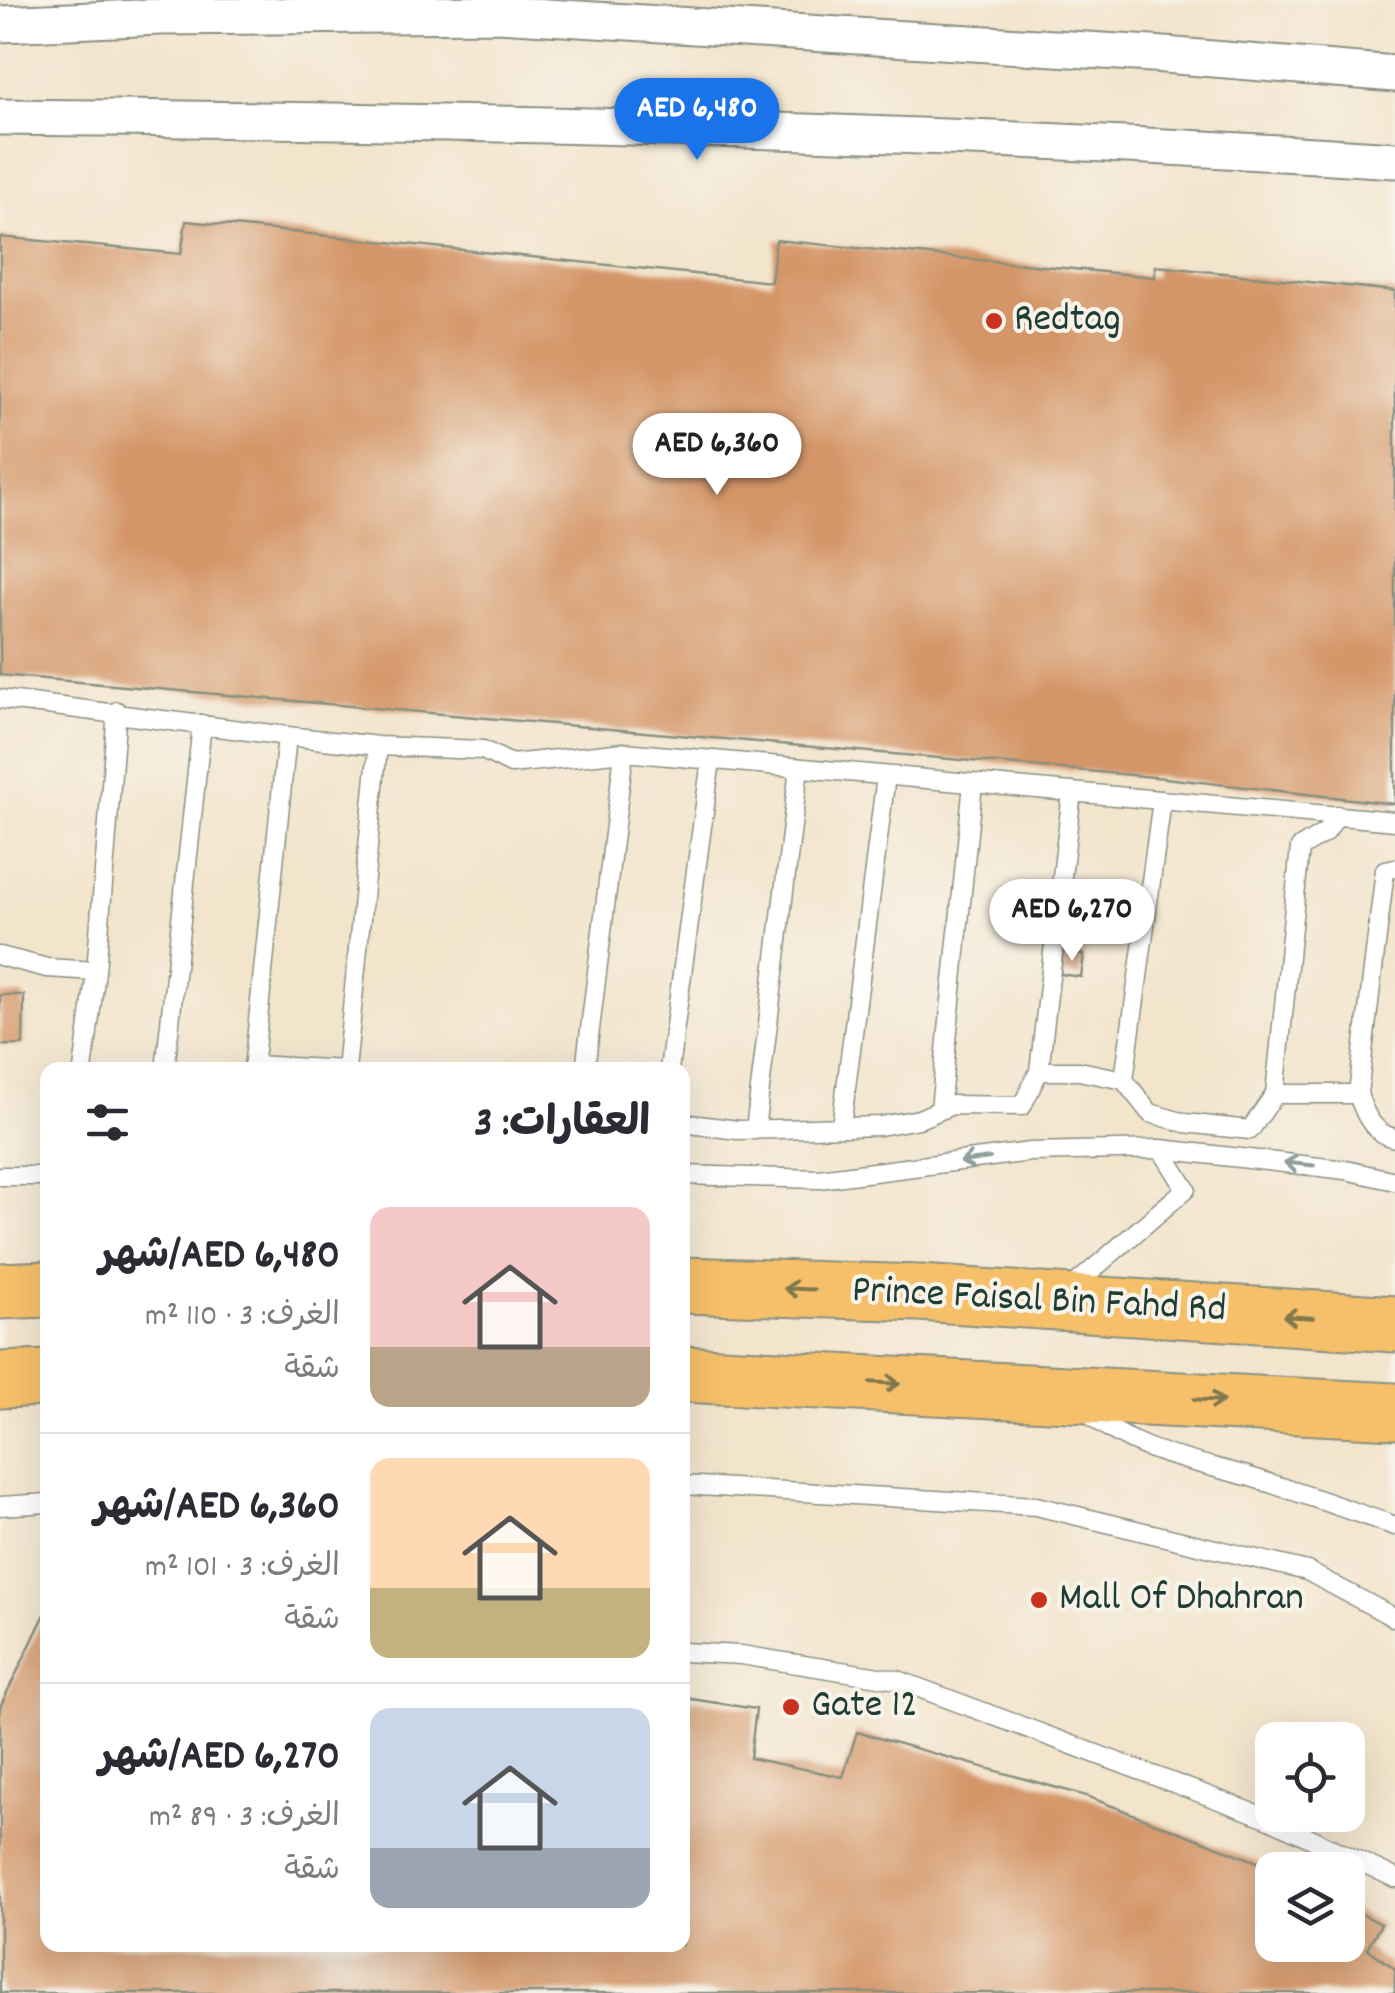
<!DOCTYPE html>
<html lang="ar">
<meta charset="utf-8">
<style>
body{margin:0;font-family:Dekko,"Playpen Sans Arabic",sans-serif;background:#f2f2f3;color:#2b2b33;direction:rtl;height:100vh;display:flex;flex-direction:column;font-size:38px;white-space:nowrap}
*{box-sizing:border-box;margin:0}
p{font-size:32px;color:#7c7c81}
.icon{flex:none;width:55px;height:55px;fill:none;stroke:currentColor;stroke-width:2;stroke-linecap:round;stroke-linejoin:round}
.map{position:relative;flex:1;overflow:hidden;direction:ltr}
.details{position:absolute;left:40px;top:1062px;width:650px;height:890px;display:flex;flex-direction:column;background:#fff;border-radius:20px;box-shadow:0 10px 40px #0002;direction:rtl}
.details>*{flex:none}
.fabs{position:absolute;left:1255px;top:1722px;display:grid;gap:20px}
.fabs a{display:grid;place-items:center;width:110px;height:110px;border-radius:20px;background:#fff;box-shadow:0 10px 40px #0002;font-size:50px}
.price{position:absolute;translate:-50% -85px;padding:0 22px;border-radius:35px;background:#fff;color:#222;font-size:32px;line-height:65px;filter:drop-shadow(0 2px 5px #0008)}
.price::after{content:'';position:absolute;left:50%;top:60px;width:30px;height:22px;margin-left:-15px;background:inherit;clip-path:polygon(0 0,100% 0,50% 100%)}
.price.selected{background:#1a73e8;color:#fff}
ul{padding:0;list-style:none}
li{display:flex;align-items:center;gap:30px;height:250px;padding:0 40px}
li+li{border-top:2px solid #e1e1e2}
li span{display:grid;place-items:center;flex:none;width:280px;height:200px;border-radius:20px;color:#555}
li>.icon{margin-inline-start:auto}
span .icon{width:120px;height:120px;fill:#fffc;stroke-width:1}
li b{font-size:42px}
h2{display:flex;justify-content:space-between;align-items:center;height:120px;padding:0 40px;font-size:42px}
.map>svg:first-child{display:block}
.building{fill:#d49667}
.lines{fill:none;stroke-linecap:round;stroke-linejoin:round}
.lane-casing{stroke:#899080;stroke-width:21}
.street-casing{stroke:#899080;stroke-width:39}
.primary-casing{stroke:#899080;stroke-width:59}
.lane{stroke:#fff;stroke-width:18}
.street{stroke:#fff;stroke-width:35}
.primary{stroke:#f6c06b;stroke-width:55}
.oneway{stroke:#8f9e9a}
.oneway2{stroke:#80784d}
.poi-dot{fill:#c8321e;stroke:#f7f3e8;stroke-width:4}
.labels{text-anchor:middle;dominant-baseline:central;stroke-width:8;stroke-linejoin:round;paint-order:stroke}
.poi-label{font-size:40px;fill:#1f3d34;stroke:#f7f3e8;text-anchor:start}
.street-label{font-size:40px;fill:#1f3d34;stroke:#f7f3e8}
</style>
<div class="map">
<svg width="1395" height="1993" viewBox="0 0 1395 1993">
<rect width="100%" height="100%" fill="#f7f3e8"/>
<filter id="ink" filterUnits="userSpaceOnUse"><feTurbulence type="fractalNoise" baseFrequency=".01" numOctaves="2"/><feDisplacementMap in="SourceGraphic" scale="20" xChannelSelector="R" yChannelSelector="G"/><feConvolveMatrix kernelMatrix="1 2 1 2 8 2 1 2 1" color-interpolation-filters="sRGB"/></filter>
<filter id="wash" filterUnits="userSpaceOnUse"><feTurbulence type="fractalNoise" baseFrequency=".0048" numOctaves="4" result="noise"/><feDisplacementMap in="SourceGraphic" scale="40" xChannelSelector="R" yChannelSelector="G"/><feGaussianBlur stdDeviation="2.25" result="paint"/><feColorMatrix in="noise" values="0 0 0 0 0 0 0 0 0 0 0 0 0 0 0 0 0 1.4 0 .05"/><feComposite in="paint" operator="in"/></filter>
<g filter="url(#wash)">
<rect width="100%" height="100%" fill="#f3e4cc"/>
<g id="blocks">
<path class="building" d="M186,221L771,282L776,240L1155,277V266L1395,291V804L1165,778L0,675V237L181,254Z
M1063,952L1084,955L1081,977L1060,974Z
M0,995H24L23,1045H0Z
M48,1608V1945H682L685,1698L756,1709L750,1758L843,1777L857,1732L1086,1796L1255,1861L1272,1870V1945H1348V1907L1381,1924L1367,1948L1395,1969V1993H0V1707Z"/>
</g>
</g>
<g filter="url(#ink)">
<use href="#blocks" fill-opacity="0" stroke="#899080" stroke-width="2.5"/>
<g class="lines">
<defs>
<path id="lane" d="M0,699L287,736L253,1070
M378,746L483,750L511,764L624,752L1395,821
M0,956L47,968L96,971L83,1070
M96,971L117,711
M253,1065L346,1070L378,746L287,736
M165,1070L202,724
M585,1070L624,752
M669,1070L711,760
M1039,1071L1072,792
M1124,1080L1162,800
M1275,1094H1358C1364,1113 1373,1134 1395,1138
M1358,1094L1385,870L1395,868
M940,1110L973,783
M682,1123L738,1130L880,1126L919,1119L952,1105L1022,1106L1039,1071H1079L1124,1080L1150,1113L1185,1123L1250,1130L1275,1094L1300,848L1326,832L1337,815
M841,1127L886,776
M755,1130L799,768
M682,1175L819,1179L1030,1152L1161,1149L1346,1170L1395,1181
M0,1176H48
M1069,1290L1186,1189L1161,1149
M1083,1409C1133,1452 1185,1459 1247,1476C1296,1491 1346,1509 1395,1526
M682,1485L1036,1506L1307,1571L1395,1618
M0,1506L48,1503
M682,1652L741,1655L898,1680L1270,1819L1395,1878"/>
<path id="street" d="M497,14L1152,54L1395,74
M0,24L161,17L497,14L498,0
M0,117C465,121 931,130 1395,160"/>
<path id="primary" d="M682,1285L919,1293L1395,1324
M0,1291L48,1289
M682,1374L1395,1411
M0,1380L48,1378"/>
</defs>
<use href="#lane" class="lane-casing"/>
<use href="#street" class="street-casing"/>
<use href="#primary" class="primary-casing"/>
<use href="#lane" class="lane"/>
<use href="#street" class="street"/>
<use href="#primary" class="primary"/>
</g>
<defs><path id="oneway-shaft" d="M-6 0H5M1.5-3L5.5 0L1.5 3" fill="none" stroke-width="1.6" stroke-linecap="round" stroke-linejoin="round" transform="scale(2.5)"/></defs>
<g class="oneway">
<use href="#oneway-shaft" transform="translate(975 1160) rotate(172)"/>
<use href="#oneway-shaft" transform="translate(1299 1164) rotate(-174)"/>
</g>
<g class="oneway2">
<use href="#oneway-shaft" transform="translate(799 1289) rotate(-178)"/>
<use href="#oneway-shaft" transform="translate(1298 1317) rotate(-177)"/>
<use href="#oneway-shaft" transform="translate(885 1383) rotate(3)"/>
<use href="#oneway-shaft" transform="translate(1209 1400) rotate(3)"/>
</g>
</g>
<g class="poi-dot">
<circle cx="994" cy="321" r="10"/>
<circle cx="1039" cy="1600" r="10"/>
<circle cx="791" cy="1707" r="10"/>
</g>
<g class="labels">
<g class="poi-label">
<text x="1014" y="321">Redtag</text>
<text x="1059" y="1600">Mall Of Dhahran</text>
<text x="811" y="1707">Gate 12</text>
</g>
<g class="street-label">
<text transform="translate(1039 1302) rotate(3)">Prince Faisal Bin Fahd Rd</text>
</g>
</g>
</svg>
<div class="fabs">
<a><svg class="icon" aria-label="locate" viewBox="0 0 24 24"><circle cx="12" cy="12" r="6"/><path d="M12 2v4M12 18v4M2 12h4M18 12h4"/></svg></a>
<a><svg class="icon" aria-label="layers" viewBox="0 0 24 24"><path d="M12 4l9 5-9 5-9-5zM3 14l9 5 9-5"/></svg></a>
</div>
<b class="price selected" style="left:697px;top:163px">AED 6,480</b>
<b class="price" style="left:717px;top:498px">AED 6,360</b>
<b class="price" style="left:1072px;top:964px">AED 6,270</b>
<section class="details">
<h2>العقارات: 3<svg class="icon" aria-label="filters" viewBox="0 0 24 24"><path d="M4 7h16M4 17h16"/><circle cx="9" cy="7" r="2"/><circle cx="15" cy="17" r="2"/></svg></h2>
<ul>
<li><span style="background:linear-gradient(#f6c9c9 70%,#b9a48a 0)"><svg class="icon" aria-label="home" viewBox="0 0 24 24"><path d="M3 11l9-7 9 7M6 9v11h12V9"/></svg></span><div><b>AED 6,480/شهر</b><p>الغرف: 3 · 110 m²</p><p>شقة</p></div></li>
<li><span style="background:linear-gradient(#ffd9b3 65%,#c2b280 0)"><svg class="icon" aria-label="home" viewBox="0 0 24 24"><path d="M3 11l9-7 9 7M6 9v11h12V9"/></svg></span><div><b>AED 6,360/شهر</b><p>الغرف: 3 · 101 m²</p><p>شقة</p></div></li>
<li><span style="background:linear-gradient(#c9d6e8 70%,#9aa5b1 0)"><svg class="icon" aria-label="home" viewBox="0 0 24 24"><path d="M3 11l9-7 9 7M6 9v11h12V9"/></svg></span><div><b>AED 6,270/شهر</b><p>الغرف: 3 · 89 m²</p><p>شقة</p></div></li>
</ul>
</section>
</div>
